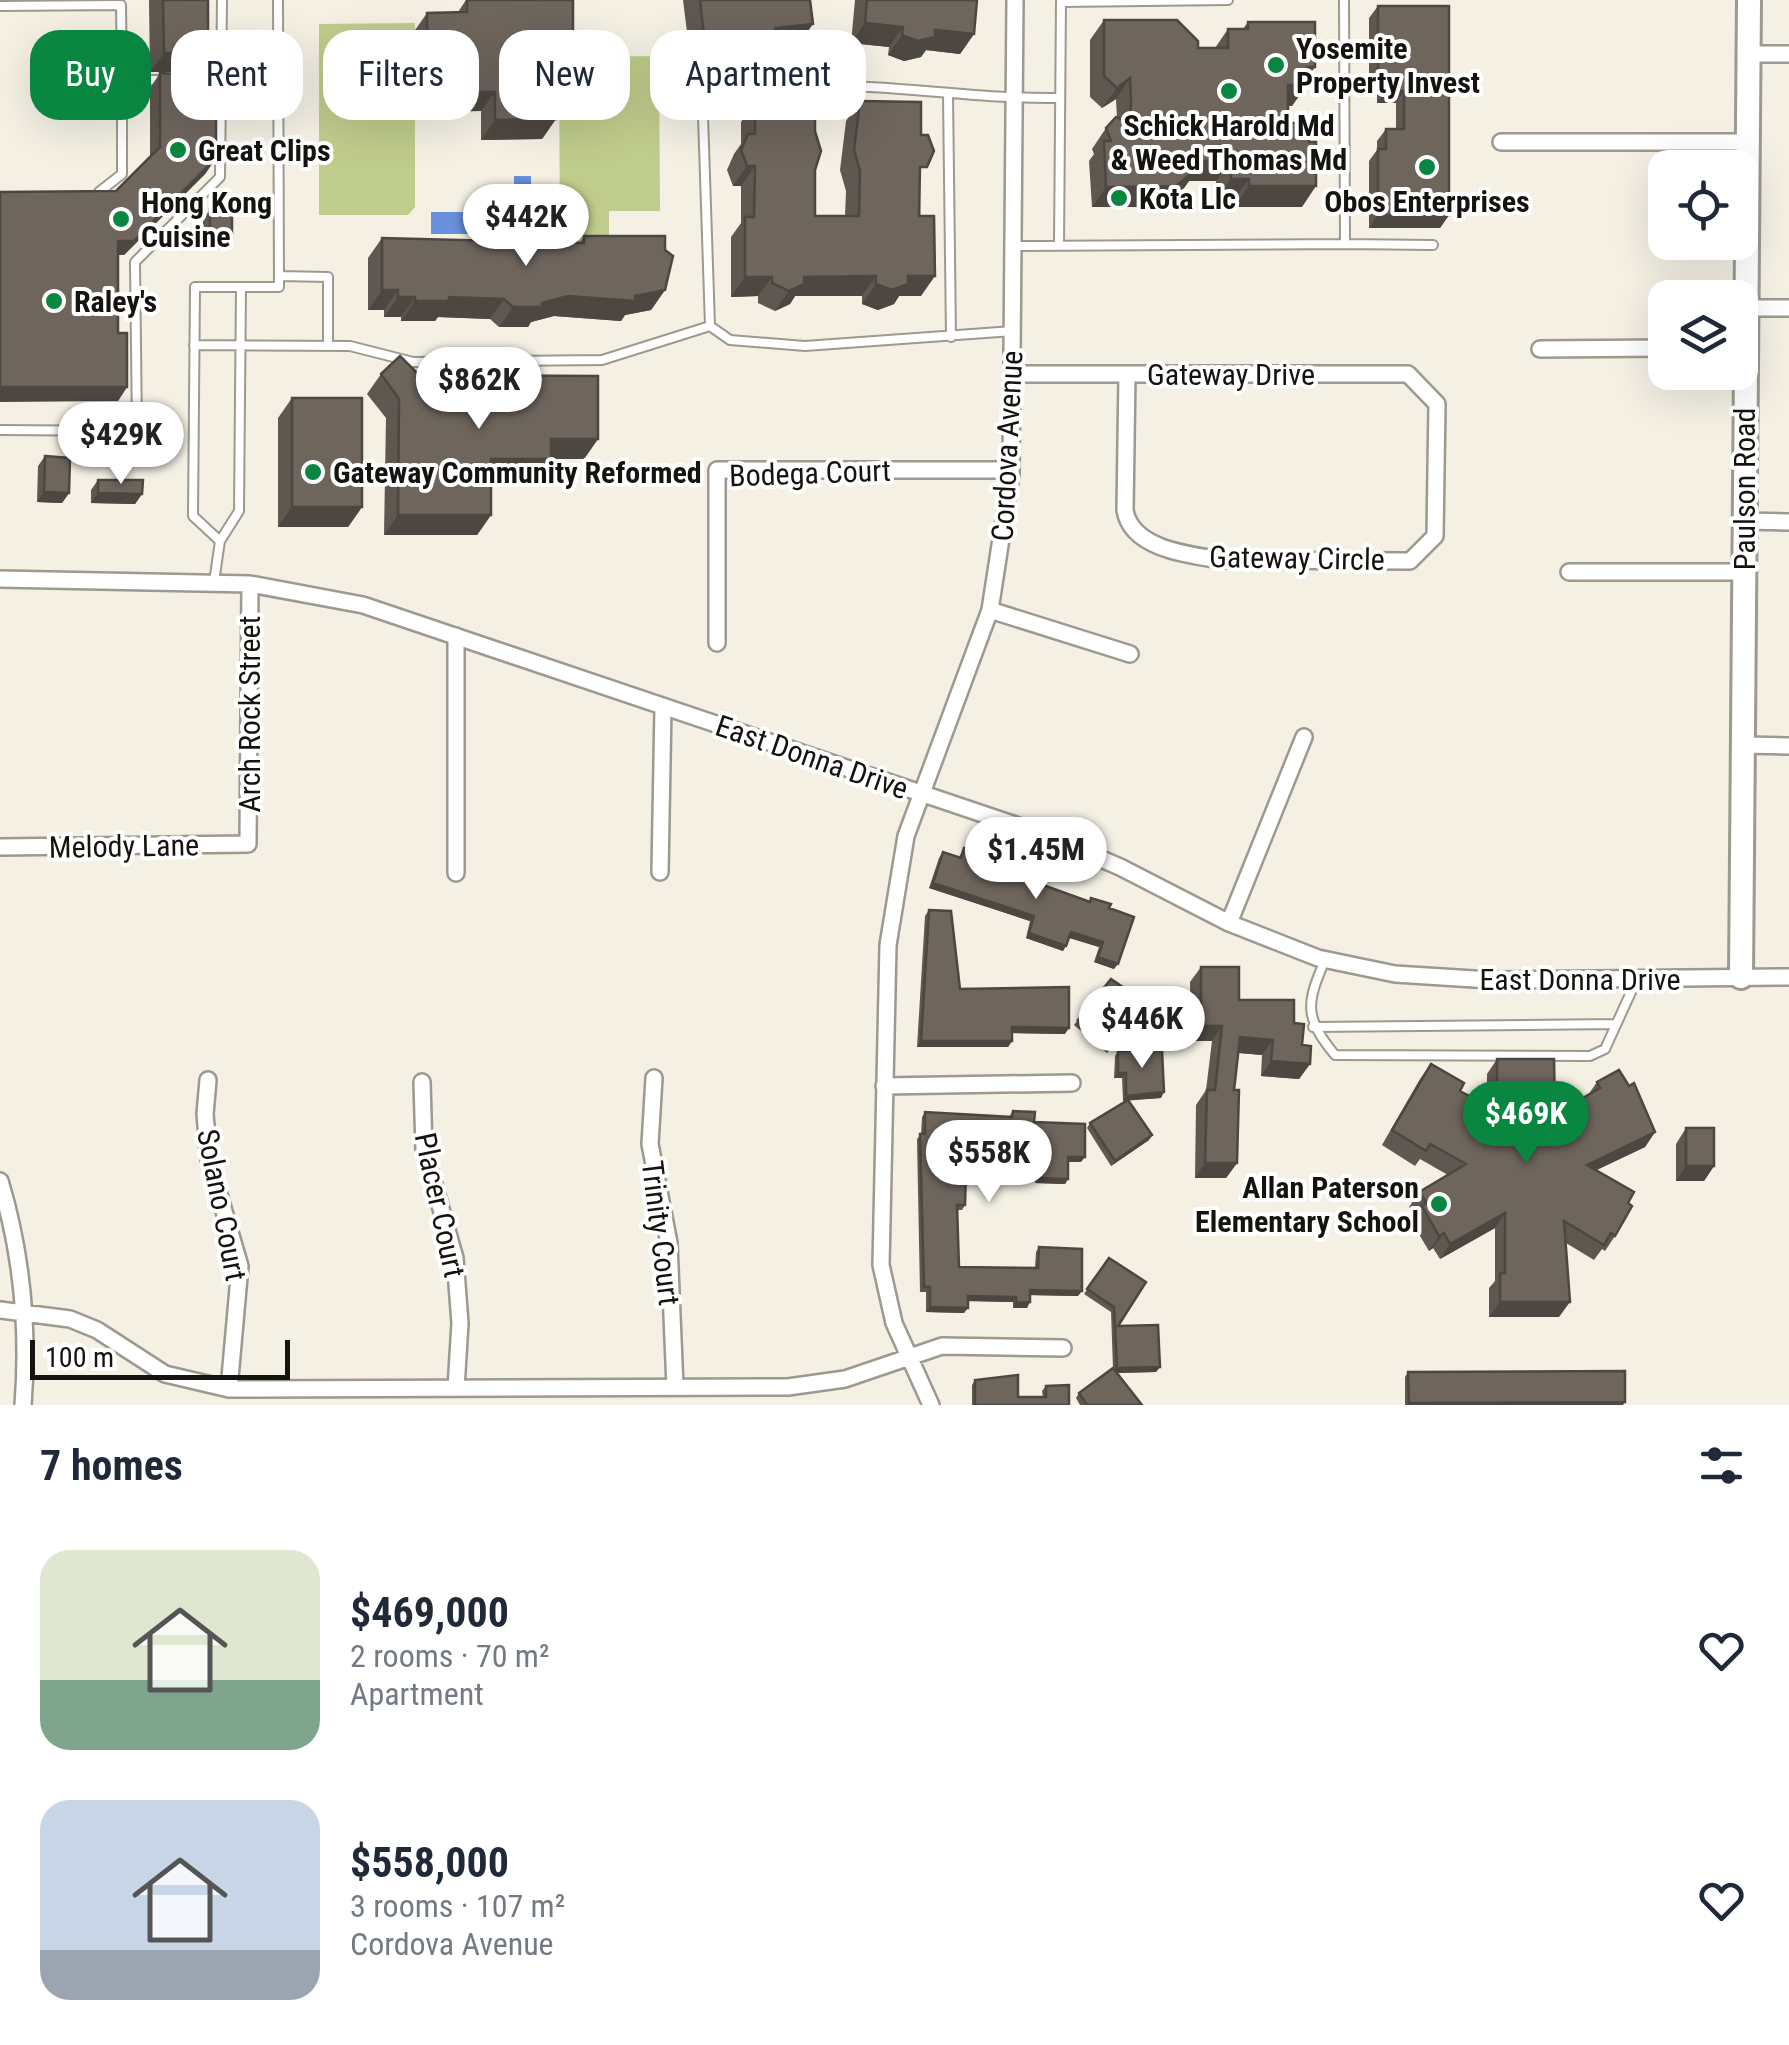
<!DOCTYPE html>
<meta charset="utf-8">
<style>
body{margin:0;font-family:"Roboto Condensed",sans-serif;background:#f2f2f3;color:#1f2937;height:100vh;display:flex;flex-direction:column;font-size:38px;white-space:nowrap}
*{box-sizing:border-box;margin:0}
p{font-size:32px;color:#747a83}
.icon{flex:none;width:55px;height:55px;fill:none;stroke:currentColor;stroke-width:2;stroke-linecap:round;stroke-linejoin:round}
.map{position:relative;height:1405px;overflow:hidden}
.drawer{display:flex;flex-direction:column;background:#fff;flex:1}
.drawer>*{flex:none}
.top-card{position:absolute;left:30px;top:30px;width:1000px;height:90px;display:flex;gap:20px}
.fabs{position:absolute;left:1648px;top:150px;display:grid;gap:20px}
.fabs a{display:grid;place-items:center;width:110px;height:110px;border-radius:20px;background:#fff;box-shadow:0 10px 40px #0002;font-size:50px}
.scale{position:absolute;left:30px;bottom:25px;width:260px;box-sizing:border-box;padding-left:10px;border:5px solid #14130f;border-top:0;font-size:28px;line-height:35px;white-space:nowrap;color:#14130f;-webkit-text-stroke:8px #fff;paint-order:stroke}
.price{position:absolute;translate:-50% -85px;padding:0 22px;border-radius:35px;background:#fff;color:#222;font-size:32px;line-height:65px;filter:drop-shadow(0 2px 5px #0008)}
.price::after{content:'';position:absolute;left:50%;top:60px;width:30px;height:22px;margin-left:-15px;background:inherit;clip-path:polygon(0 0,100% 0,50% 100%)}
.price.on{background:#098640;color:#fff}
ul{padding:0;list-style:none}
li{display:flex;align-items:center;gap:30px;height:250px;padding:0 40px}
li span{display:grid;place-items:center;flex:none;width:280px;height:200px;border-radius:30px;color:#555}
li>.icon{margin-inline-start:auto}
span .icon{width:120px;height:120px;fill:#fffc;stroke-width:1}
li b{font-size:42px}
h2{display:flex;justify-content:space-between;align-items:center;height:120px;padding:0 40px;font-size:42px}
.pill{padding:0 35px;border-radius:30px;background:#fff;box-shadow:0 10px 40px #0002;font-size:35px;line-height:90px}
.pill.on{background:#098640;color:#fff}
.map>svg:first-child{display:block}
.green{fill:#c0cc8c}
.water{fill:#6990db}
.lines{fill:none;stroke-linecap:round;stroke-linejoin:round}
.lane-casing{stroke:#9d998e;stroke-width:12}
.street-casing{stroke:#9d998e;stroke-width:20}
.secondary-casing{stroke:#9d998e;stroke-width:28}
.lane{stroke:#fff;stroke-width:8}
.street{stroke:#fff;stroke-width:15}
.secondary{stroke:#fff;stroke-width:22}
.wall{fill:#5f5750}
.shaded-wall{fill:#4d4741}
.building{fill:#6e655d;stroke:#4d4741;stroke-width:2.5}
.poi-dot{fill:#098640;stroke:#fff;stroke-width:4}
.labels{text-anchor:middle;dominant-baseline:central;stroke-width:8;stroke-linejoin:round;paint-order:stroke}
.poi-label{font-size:30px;font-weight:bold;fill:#14130f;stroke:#fff;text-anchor:start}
.street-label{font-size:30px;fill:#14130f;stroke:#fff}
</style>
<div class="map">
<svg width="1789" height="1405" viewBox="0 0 1789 1405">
<rect width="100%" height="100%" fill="#f4f0e4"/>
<path class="green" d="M415,23V207L408,215H319V24Z
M659,56L660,211H609V249H560L559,57Z"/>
<path class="water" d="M514,176H531V220H514Z
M431,212H490V234H431Z"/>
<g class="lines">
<defs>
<path id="lane" d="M0,6L121,5L122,80H161
M220,80H278
M948,95L951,337
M99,192L122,174V80
M1345,244L1433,245
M1059,245L1061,2L1228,0
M1014,246L1345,244L1344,0
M279,276L328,277V346
M241,287H279L278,0
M1013,331L805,346L730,340L710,326L703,116L712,97C826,69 944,100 1060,98
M194,345L350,346L413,362L602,360L710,326
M0,430L137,431L135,262L220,177L222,0
M214,582L220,541L239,511L241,287H195L193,516L220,541
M1325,960C1306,1004 1304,1017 1335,1055L1590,1056L1605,1049L1637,979
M1313,1027L1616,1024"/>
<path id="street" d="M1750,54H1789
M1501,142H1748
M1746,308H1789
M1540,349L1665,348
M1012,374H1408L1437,404L1435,536L1410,561L1222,560C1189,555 1131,549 1125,510L1127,374
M1744,521L1789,522
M1569,572H1744
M0,579L250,584L363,605L1048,836L1120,867L1229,923L1318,958L1395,974L1490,980L1789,977
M990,610L1130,654
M717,643V470H1011
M1743,745L1789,746
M0,847L248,844L250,584
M660,872L663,707
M456,873V636
M1229,923L1304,737
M654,1078L650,1144L669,1243L675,1387
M208,1080L205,1114L209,1160L240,1266L229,1389
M422,1082L424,1149L455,1258L460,1323L456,1388
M884,1086L1072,1083
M0,1181C22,1254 29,1328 23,1405
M0,1310L70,1319L97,1330L165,1374L229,1389L788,1387L845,1379L942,1346L1063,1348
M931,1405L894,1323L881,1265L888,945L906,836L990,610L1011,474L1015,0"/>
<path id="secondary" d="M1741,977L1749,0"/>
</defs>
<use href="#lane" class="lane-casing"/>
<use href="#street" class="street-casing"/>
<use href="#secondary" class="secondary-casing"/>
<use href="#lane" class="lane"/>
<use href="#street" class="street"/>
<use href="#secondary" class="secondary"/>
</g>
<path class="wall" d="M149,0H208V53L194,72H150Z
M466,0L559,65H556V119L542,139L481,140V111L414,112L413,33L427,13L458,12Z
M683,0H810L799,44L767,47L762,55L747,63L729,59L728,52L690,56Z
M855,0H977L974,34L960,54L926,50L921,57L904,61L888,55L889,47L851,43Z
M1378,6L1449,215L1440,228H1369V161L1377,150V141L1386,129H1396V103H1377V85H1369V18Z
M1104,20L1198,48H1215L1228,29H1243L1248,22L1307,78L1292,106H1288V116L1302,207H1234V199H1216V181H1189L1184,188L1161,207H1092L1089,161L1094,154L1092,149L1106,128L1117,118L1116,99L1102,108L1090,97V40Z
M160,73L206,173L124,255H118V333L127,387L118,401L116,191L150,157V88Z
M860,101L920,178L921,296H899L894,304L878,310L862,304V296H795L790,304L775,311L758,303V296L731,297V237L741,223V186H733L727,170L734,154L741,144V122L755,102L815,170V216H845L846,191L840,170L846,121Z
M210,209L225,250H203V220Z
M584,236L665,290L651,310L625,315L621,321L554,316L531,322L528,327H499L490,319L438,317L435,321H401V317H384V310H368V258L382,238L580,243Z
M381,374L419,375L598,439L584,459H551L538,479H491V515L477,535H384L386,418L367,394Z
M292,398L362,507L348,527H278V418Z
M45,456L69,493L62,503L37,502L38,466Z
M98,480L142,494L135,504L91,503V490Z
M964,848L985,860L1032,881L1088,902L1091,898L1109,908L1114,969L1094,962L1099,947L1069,938L1063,951L1026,938L1030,921L929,888L939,858L943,852L959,857Z
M929,910L960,989L1065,1034L1012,1033V1041L1008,1047H917L925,916Z
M1201,967L1239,1000L1294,1023L1310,1064L1299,1079L1261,1076L1262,1055L1238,1053L1234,1090L1237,1163L1226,1178H1195L1196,1105L1206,1090L1212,1041H1191L1190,982Z
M1111,979L1119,1012L1131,1021L1107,1053L1074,1025Z
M1118,1051L1161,1098L1129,1100L1149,1140L1111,1166L1087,1128L1090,1123L1127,1101H1123L1122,1078H1114L1115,1056Z
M1497,1059L1555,1114L1588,1095L1597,1082L1655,1132L1645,1147L1596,1170L1628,1203L1615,1236L1605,1251L1602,1249L1594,1260L1566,1243L1559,1317H1489V1288L1495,1281V1228L1440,1259L1433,1248L1429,1251L1411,1221L1415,1216L1409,1207L1419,1192L1448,1175L1420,1159L1415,1166L1382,1145L1420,1079L1431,1064L1460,1091L1484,1104L1487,1099V1074Z
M1013,1111L1034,1122L1081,1162H1068V1179L1065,1184L1035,1183L1036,1155L990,1154V1145H967L965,1205L962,1210H957L959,1267L1035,1268L1036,1252L1039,1247L1078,1296L1030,1295L1027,1308H1013V1302L968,1301L964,1313L926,1312V1292H920L917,1139L921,1134L922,1117L925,1112L1009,1117Z
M1686,1128L1714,1166L1704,1181H1676V1144Z
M1109,1258L1118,1326L1160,1367L1156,1372L1117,1373L1142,1405H1080L1076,1398L1079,1393L1113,1368L1111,1312L1084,1294Z
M1408,1372L1623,1405H1405V1377Z
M975,1380L1018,1397H1043L1042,1391L1046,1386L1069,1405H972V1385Z"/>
<path class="shaded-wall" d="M865,23L903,27L889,47L851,43Z
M813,24L799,44L767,47L762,55L747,63L729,59L743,39L775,28Z
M935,30L974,34L960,54L926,50L921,57L904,61L888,55L902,35Z
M742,32L728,52L690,56L704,36Z
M564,46H573L559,65H550L556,53Z
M164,53H208L194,72H150Z
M1307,67H1315L1302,85H1307L1292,106H1274L1288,85Z
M1378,72H1385L1377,85H1369Z
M1130,78L1116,99L1102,108L1117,88Z
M1385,91H1404L1396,103H1377Z
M427,92H495L481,111L414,112Z
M556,119L542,139L481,140L495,120Z
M216,158L206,173L124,255H108L118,241Z
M1198,161H1231L1216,181H1189L1184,188L1161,207H1092L1106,187Z
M747,166H755L741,186H733Z
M1231,179H1249L1234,199H1216Z
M1249,186H1316L1302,207H1234Z
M1378,215H1449L1440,228H1369Z
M210,240H232L225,250H203Z
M876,276L862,296H795L790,304L775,311L789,291L804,277Z
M908,276H935L921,296H899L894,304L878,310L862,304L876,284Z
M745,277H772L758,296L731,297Z
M382,290H398L384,310H368Z
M665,290L651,310L625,315L621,321L554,316L531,322L528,327H499L513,307L542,303L568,296H635Z
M398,297H415L401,317H384Z
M449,297L504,299L490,319L438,317L435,321H401L415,301Z
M0,387H127L118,401L0,402Z
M551,439H598L584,459H538Z
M491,459H551L538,479H477Z
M44,492L69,493L62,503L37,502Z
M98,493L142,494L135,504L91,503Z
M292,507H362L348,527H278Z
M398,515H491L477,535H384Z
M933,883L1034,916L1030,921L929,888Z
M1071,932L1103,942L1099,947L1067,937Z
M1029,933L1066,946L1063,951L1026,938Z
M1098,957L1118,964L1114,969L1094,962Z
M1201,1026H1222L1212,1041H1191Z
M1012,1027L1069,1028L1065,1034L1008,1033Z
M1240,1037L1273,1040L1262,1055L1229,1052Z
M921,1041H1012L1008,1047H917Z
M1271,1061L1310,1064L1299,1079L1261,1076Z
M1118,1073H1126L1122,1078H1114Z
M1164,1092L1161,1098L1123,1101L1126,1096Z
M1655,1132L1645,1147L1576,1180L1587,1165Z
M1152,1135L1149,1140L1111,1166L1115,1161Z
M967,1140H994L990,1145H963Z
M994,1149L1039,1150L1036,1155L990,1154Z
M1068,1157H1085L1081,1162H1064Z
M1205,1163H1237L1226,1178H1195Z
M1686,1166H1714L1704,1181H1676Z
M1039,1178L1068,1179L1065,1184L1035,1183Z
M1505,1213L1495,1228L1440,1259L1450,1244Z
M1444,1233L1433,1248L1429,1251L1439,1236Z
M1030,1290L1082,1291L1078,1296L1026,1295Z
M968,1296L1016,1297L1013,1302L964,1301Z
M1030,1302L1027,1308H1013L1016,1303Z
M1500,1302H1570L1559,1317H1489Z
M930,1307L968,1308L964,1313L926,1312Z
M1160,1367L1156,1372L1113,1373L1117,1368Z
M1625,1402L1623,1405H1407L1409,1403Z"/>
<path class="building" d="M163,0H208V53H164Z
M467,0H573V46H564L556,53V119L495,120V92H427V13L467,12Z
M700,0H810L813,24L775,28L776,35L760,43L743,39L742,32L704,36Z
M867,0H977L974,34L935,30V37L918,41L902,35L903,27L865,23Z
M1378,6H1449V215H1378V149H1386V129H1404V91H1385V72H1378Z
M1104,20H1177L1198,41V48H1228V29H1248V22H1315V67H1307V85H1288V116L1289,123H1309V142H1316V186H1249V179H1231V161H1198L1199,167L1176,186L1106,187L1104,141H1111L1106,128L1116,117L1130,124L1131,101L1130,78L1117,88L1104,76Z
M160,73L216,76V158L134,241H118V333H127V387H0V192L116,191L160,147Z
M860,101L921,102V135H928L934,151L927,167H920L919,216H934L935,276H908V284L892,290L876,284V276L804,277V284L789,291L772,283V277H745V217H754L755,166H747L741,150L748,134H755V102H815V131L821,151L815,170V216H859L860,171L854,150Z
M210,209H232V240H210Z
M584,236H665V250L673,256L665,290L635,296V301L568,296L542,303V307H513L504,299L449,297V301H415V297H398V290H382V238L584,243Z
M400,356L419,375L598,376V439H551V459H491V515H398L399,399L381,374Z
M292,398H362V507H292Z
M45,456L70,458L69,493L44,492Z
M98,480H143L142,494L98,493Z
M964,848L987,854L985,860L1036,871L1032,881L1090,902L1091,898L1111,904L1109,908L1134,917L1118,964L1098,957L1103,942L1071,932L1066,946L1029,933L1034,916L933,883L943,852L961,858Z
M929,910L951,911L960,989L1069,987V1028L1012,1027V1041H921Z
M1201,967H1239V1000H1294V1023L1304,1024L1302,1045L1311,1046L1310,1064L1271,1061L1273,1040L1240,1037L1234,1090H1239L1237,1163H1205L1207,1090H1215L1222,1026H1201Z
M1111,979L1133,994L1118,1012L1131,1021L1110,1048L1078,1020Z
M1162,1050L1164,1092L1126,1096V1073H1118V1051Z
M1497,1059H1554L1555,1114L1600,1088L1597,1082L1619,1070L1629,1086L1634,1083L1655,1132L1587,1165L1634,1192L1628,1203L1632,1206L1615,1236L1611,1233L1604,1245L1564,1221L1570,1302H1500V1273H1505V1213L1450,1244L1444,1233L1439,1236L1422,1206L1427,1203L1419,1192L1466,1164L1430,1144L1426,1151L1392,1130L1431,1064L1464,1083L1460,1091L1486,1105L1497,1084Z
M1128,1100L1152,1135L1115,1161L1090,1123Z
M1013,1111L1035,1112L1034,1122L1085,1124V1157H1068V1179L1039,1178V1150L994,1149V1140H967L965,1205H957L959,1267L1038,1268L1039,1247L1082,1249V1291L1030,1290V1302L1016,1303V1297L968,1296V1308L930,1307V1287H924L920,1134H925V1112L1012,1117Z
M1686,1128H1714V1166H1686Z
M1109,1258L1146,1282L1118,1326L1158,1325L1160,1367L1117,1368L1114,1307L1087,1289Z
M1113,1368L1142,1405H1087L1079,1393Z
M1625,1371V1402L1409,1403L1408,1372Z
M1018,1375V1397H1046V1386L1069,1385V1405H975V1380Z"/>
<g class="poi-dot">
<circle cx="1276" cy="65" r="10"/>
<circle cx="1229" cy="91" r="10"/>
<circle cx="178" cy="150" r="10"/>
<circle cx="1427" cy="167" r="10"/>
<circle cx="1119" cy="198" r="10"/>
<circle cx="121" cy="219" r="10"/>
<circle cx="54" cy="301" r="10"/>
<circle cx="313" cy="472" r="10"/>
<circle cx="1439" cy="1204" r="10"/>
</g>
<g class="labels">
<g class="poi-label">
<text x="1296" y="48">Yosemite<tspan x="1296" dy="34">Property Invest</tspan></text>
<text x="1229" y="125" text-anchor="middle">Schick Harold Md<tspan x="1229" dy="34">&amp; Weed Thomas Md</tspan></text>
<text x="198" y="150">Great Clips</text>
<text x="1139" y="198">Kota Llc</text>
<text x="1427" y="201" text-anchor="middle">Obos Enterprises</text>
<text x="141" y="202">Hong Kong<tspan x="141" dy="34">Cuisine</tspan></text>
<text x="74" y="301">Raley's</text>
<text x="333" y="472">Gateway Community Reformed</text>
<text x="1419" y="1187" text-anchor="end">Allan Paterson<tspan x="1419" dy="34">Elementary School</tspan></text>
</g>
<g class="street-label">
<text x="1231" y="374">Gateway Drive</text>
<text transform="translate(1007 446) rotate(-87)">Cordova Avenue</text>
<text transform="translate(810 473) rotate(-2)">Bodega Court</text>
<text transform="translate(1744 489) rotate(-90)">Paulson Road</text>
<text transform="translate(1297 558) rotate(1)">Gateway Circle</text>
<text transform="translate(249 714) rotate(-90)">Arch Rock Street</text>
<text transform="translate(812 757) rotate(19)">East Donna Drive</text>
<text transform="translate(124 846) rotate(-1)">Melody Lane</text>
<text x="1580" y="979">East Donna Drive</text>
<text transform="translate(222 1205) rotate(79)">Solano Court</text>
<text transform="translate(440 1205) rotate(78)">Placer Court</text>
<text transform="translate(661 1233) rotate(83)">Trinity Court</text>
</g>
</g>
</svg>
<div class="fabs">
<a><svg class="icon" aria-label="locate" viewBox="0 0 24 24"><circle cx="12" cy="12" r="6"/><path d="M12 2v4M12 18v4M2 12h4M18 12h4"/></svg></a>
<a><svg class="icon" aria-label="layers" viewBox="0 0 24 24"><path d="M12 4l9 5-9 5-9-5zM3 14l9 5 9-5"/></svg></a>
</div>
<div class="scale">100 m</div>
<b class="price" style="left:526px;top:269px">$442K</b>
<b class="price" style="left:479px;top:432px">$862K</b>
<b class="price" style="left:121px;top:487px">$429K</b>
<b class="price" style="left:1036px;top:902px">$1.45M</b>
<b class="price" style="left:1142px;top:1071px">$446K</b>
<b class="price on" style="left:1526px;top:1166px">$469K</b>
<b class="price" style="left:989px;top:1205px">$558K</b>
<div class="top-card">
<a class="pill on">Buy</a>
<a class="pill">Rent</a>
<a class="pill">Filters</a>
<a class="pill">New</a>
<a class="pill">Apartment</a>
</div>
</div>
<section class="drawer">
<h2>7 homes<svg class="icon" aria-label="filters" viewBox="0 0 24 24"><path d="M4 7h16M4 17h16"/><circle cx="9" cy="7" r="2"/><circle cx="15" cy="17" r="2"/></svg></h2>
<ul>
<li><span style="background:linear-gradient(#dfe7d0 65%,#7fa58c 0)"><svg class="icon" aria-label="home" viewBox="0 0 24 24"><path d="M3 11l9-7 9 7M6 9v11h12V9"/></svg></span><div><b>$469,000</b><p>2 rooms · 70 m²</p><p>Apartment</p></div><svg class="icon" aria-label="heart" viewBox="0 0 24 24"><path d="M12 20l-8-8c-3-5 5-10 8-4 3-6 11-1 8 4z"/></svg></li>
<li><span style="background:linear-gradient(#c9d6e8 75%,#9aa5b1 0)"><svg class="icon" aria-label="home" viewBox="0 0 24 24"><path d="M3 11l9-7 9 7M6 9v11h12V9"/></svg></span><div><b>$558,000</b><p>3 rooms · 107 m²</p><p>Cordova Avenue</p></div><svg class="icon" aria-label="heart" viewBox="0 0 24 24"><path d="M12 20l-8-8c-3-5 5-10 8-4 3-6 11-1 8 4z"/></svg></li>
</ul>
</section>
